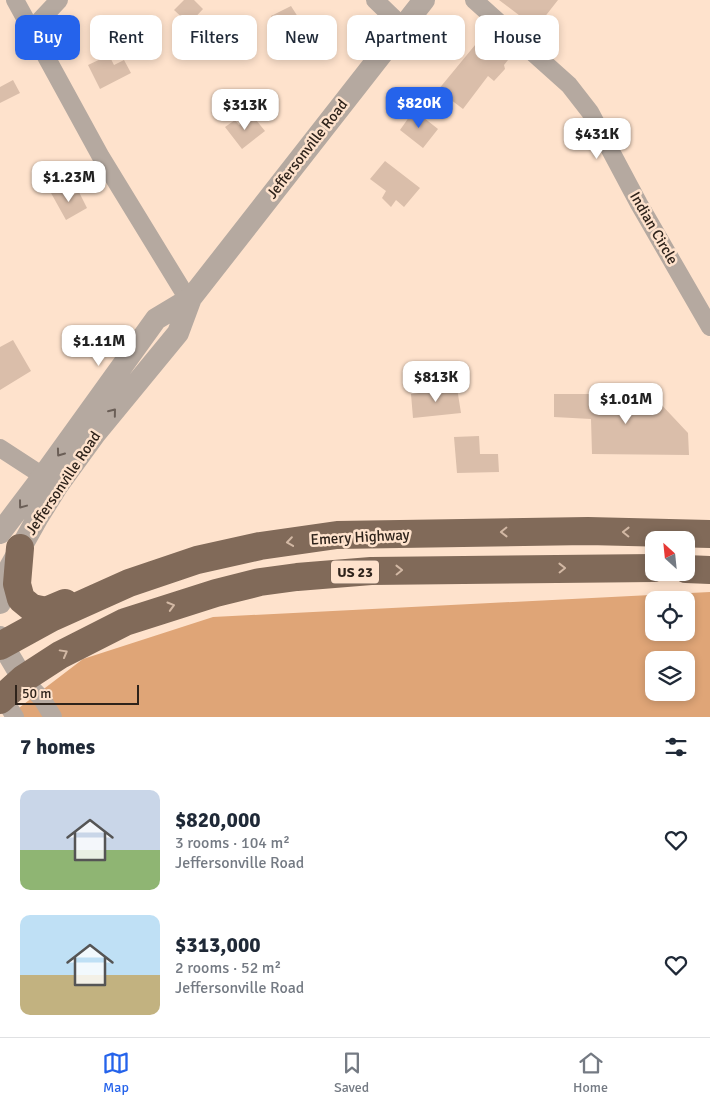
<!DOCTYPE html>
<meta charset="utf-8">
<style>
body{margin:0;font-family:Signika,sans-serif;background:#f2f2f3;color:#1f2937;height:100vh;display:flex;flex-direction:column;font-size:19px;white-space:nowrap}
*{box-sizing:border-box;margin:0}
p{font-size:16px;color:#747a83}
.icon{flex:none;width:28px;height:28px;fill:none;stroke:currentColor;stroke-width:2;stroke-linecap:round;stroke-linejoin:round}
.map{position:relative;height:717px;overflow:hidden}
.side{display:flex;flex-direction:column;background:#fff;flex:1}
.side>*{flex:none}
.top-card{position:absolute;left:15px;top:15px;width:680px;height:45px;display:flex;gap:10px}
.needle{width:32px;rotate:333deg}
.controls{position:absolute;left:645px;top:531px;display:grid;gap:10px}
.controls a{display:grid;place-items:center;width:50px;height:50px;border-radius:10px;background:#fff;box-shadow:0 2px 8px #0003;font-size:25px}
.scale{position:absolute;left:15px;bottom:12px;width:124px;box-sizing:border-box;padding-left:5px;border:2px solid #2e231b;border-top:0;font-size:14px;line-height:18px;white-space:nowrap;color:#2e231b;-webkit-text-stroke:4px #fee2cc;paint-order:stroke}
.price{position:absolute;translate:-50% -42px;padding:0 11px;border-radius:10px;background:#fff;color:#222;font-size:16px;line-height:32px;filter:drop-shadow(0 1px 2px #0008)}
.price::after{content:'';position:absolute;left:50%;top:30px;width:15px;height:11px;margin-left:-8px;background:inherit;clip-path:polygon(0 0,100% 0,50% 100%)}
.price.current{background:#2563eb;color:#fff}
ul{padding:0;list-style:none}
li{display:flex;align-items:center;gap:15px;height:125px;padding:0 20px}
li span{display:grid;place-items:center;flex:none;width:140px;height:100px;border-radius:10px;color:#555}
li>.icon{margin-inline-start:auto}
span .icon{width:60px;height:60px;fill:#fffc;stroke-width:1}
li b{font-size:21px}
h2{display:flex;justify-content:space-between;align-items:center;height:60px;padding:0 20px;font-size:21px}
.chip{padding:0 18px;border-radius:10px;background:#fff;box-shadow:0 2px 8px #0003;font-size:18px;line-height:45px}
.chip.current{background:#2563eb;color:#fff}
.tabs{display:flex;justify-content:space-around;align-items:center;height:70px;border-top:1px solid #e0e1e3;background:#fff;font-size:14px;color:#747a83}
.tabs a{display:grid;justify-items:center;gap:2px}
.tabs .current{color:#2563eb}
.map>svg:first-child{display:block}
.forest{fill:#dfa577;fill-rule:evenodd}
.building{fill:#dabeaa}
.lines{fill:none;stroke-linecap:round;stroke-linejoin:round}
.minor{stroke:#b5a9a0;stroke-width:18}
.tertiary{stroke:#b5a9a0;stroke-width:22}
.trunk{stroke:#816a59;stroke-width:28}
.oneway{stroke:#6b5f57}
.oneway2{stroke:#d2b8a4}
.labels{text-anchor:middle;dominant-baseline:central;stroke-width:5;stroke-linejoin:round;paint-order:stroke}
.shield{fill:#fee2cc;stroke:#6c5c50;stroke-width:1}
.shield-label{font-size:14px;font-weight:bold;fill:#2e231b}
.street-label{font-size:15px;fill:#2e231b;stroke:#fee2cc}
</style>
<div class="map">
<svg width="710" height="717" viewBox="0 0 710 717">
<rect width="100%" height="100%" fill="#fee2cc"/>
<path class="forest" d="M710,592V717H7L83,659L213,617ZM654,600H686V632H654ZM654,660H686V692H654Z"/>
<path class="building" d="M184,0H194L203,9L189,24L174,10Z
M499,0H558L536,28Z
M291,6L298,17L277,28L271,16Z
M480,39L508,60L504,65L505,69L494,81L488,76L463,109L438,90Z
M109,55L114,65L124,60L131,73L100,89L88,65Z
M13,80L20,93L0,103V87Z
M414,110L438,129L423,148L400,130Z
M252,115L265,131L242,149L225,127L235,120L239,125Z
M385,161L420,188L404,207L396,200L391,207L382,198L386,191L370,179Z
M63,187L64,191L69,188L73,195L79,192L87,208L66,220L51,193Z
M13,340L31,371L0,390V347Z
M457,388L461,413L413,418L411,394Z
M554,394H593V398L657,400L688,433L689,455L592,454L591,419L554,417Z
M479,436L480,454H498L499,472L457,473L454,437Z"/>
<g class="lines">
<path class="minor" d="M15,0L101,157L183,291L191,298
M375,0L403,27
M474,0L569,85L590,112L639,204L710,327
M31,30L59,0
M0,448L43,476
M23,679L42,699L53,717
M3,698L15,717"/>
<path class="tertiary" d="M0,533L43,476L156,319L191,298
M0,603L10,567L38,517L58,485L95,434L178,333L191,298L424,0
M0,637L2,644L23,679"/>
<path class="trunk" d="M20,548L17,584L21,599L32,608L46,611L65,603
M686,569L710,570
M0,646L51,618L129,583L197,560L260,546L337,535L588,531L710,534
M0,700L23,679L60,655L125,622L216,593L260,582L297,577L371,571L654,568"/>
</g>
<defs><path id="oneway-chevron" d="M-2-3.5L2.5 0L-2 3.5" fill="none" stroke-width="1.6" stroke-linecap="round" stroke-linejoin="round" transform="scale(1.25)"/></defs>
<g class="oneway">
<use href="#oneway-chevron" transform="translate(113 412) rotate(-51)"/>
<use href="#oneway-chevron" transform="translate(60 453) rotate(126)"/>
<use href="#oneway-chevron" transform="translate(22 505) rotate(127)"/>
</g>
<g class="oneway2">
<use href="#oneway-chevron" transform="translate(504 532) rotate(179)"/>
<use href="#oneway-chevron" transform="translate(626 532) rotate(-179)"/>
<use href="#oneway-chevron" transform="translate(290 542) rotate(172)"/>
<use href="#oneway-chevron" transform="translate(562 568) rotate(-1)"/>
<use href="#oneway-chevron" transform="translate(399 570) rotate(-1)"/>
<use href="#oneway-chevron" transform="translate(171 606) rotate(-16)"/>
<use href="#oneway-chevron" transform="translate(64 653) rotate(-29)"/>
</g>
<g class="labels">
<rect class="shield" x="331" y="560.5" width="48" height="23" rx="4"/>
<g class="shield-label">
<text x="355" y="572">US 23</text>
</g>
<g class="street-label">
<text transform="translate(307 149) rotate(-52)">Jeffersonville Road</text>
<text transform="translate(654 228) rotate(60)">Indian Circle</text>
<text transform="translate(63 483) rotate(-56)">Jeffersonville Road</text>
<text transform="translate(360 537) rotate(-3)">Emery Highway</text>
</g>
</g>
</svg>
<div class="controls">
<a><svg class="needle" viewBox="-14 -14 28 28"><path d="M0-13l5 13h-10z" fill="#e53935"/><path d="M0 13l5-13h-10z" fill="#747a83"/></svg></a>
<a><svg class="icon" aria-label="locate" viewBox="0 0 24 24"><circle cx="12" cy="12" r="6"/><path d="M12 2v4M12 18v4M2 12h4M18 12h4"/></svg></a>
<a><svg class="icon" aria-label="layers" viewBox="0 0 24 24"><path d="M12 4l9 5-9 5-9-5zM3 14l9 5 9-5"/></svg></a>
</div>
<div class="scale">50 m</div>
<b class="price current" style="left:419px;top:129px">$820K</b>
<b class="price" style="left:245px;top:131px">$313K</b>
<b class="price" style="left:597px;top:160px">$431K</b>
<b class="price" style="left:69px;top:203px">$1.23M</b>
<b class="price" style="left:99px;top:367px">$1.11M</b>
<b class="price" style="left:436px;top:403px">$813K</b>
<b class="price" style="left:626px;top:425px">$1.01M</b>
<div class="top-card">
<a class="chip current">Buy</a>
<a class="chip">Rent</a>
<a class="chip">Filters</a>
<a class="chip">New</a>
<a class="chip">Apartment</a>
<a class="chip">House</a>
</div>
</div>
<section class="side">
<h2>7 homes<svg class="icon" aria-label="filters" viewBox="0 0 24 24"><path d="M4 7h16M4 17h16"/><circle cx="9" cy="7" r="2"/><circle cx="15" cy="17" r="2"/></svg></h2>
<ul>
<li><span style="background:linear-gradient(#c9d6e8 60%,#8fb573 0)"><svg class="icon" aria-label="home" viewBox="0 0 24 24"><path d="M3 11l9-7 9 7M6 9v11h12V9"/></svg></span><div><b>$820,000</b><p>3 rooms · 104 m²</p><p>Jeffersonville Road</p></div><svg class="icon" aria-label="heart" viewBox="0 0 24 24"><path d="M12 20l-8-8c-3-5 5-10 8-4 3-6 11-1 8 4z"/></svg></li>
<li><span style="background:linear-gradient(#bfe0f5 60%,#c2b280 0)"><svg class="icon" aria-label="home" viewBox="0 0 24 24"><path d="M3 11l9-7 9 7M6 9v11h12V9"/></svg></span><div><b>$313,000</b><p>2 rooms · 52 m²</p><p>Jeffersonville Road</p></div><svg class="icon" aria-label="heart" viewBox="0 0 24 24"><path d="M12 20l-8-8c-3-5 5-10 8-4 3-6 11-1 8 4z"/></svg></li>
</ul>
</section>
<nav class="tabs">
<a class="current"><svg class="icon" aria-label="map" viewBox="0 0 24 24"><path d="M3 6l6-2 6 2 6-2v14l-6 2-6-2-6 2zM9 4v14M15 6v14"/></svg>Map</a>
<a><svg class="icon" aria-label="saved" viewBox="0 0 24 24"><path d="M7 4h10v16l-5-4-5 4z"/></svg>Saved</a>
<a><svg class="icon" aria-label="home" viewBox="0 0 24 24"><path d="M3 11l9-7 9 7M6 9v11h12V9"/></svg>Home</a>
</nav>
